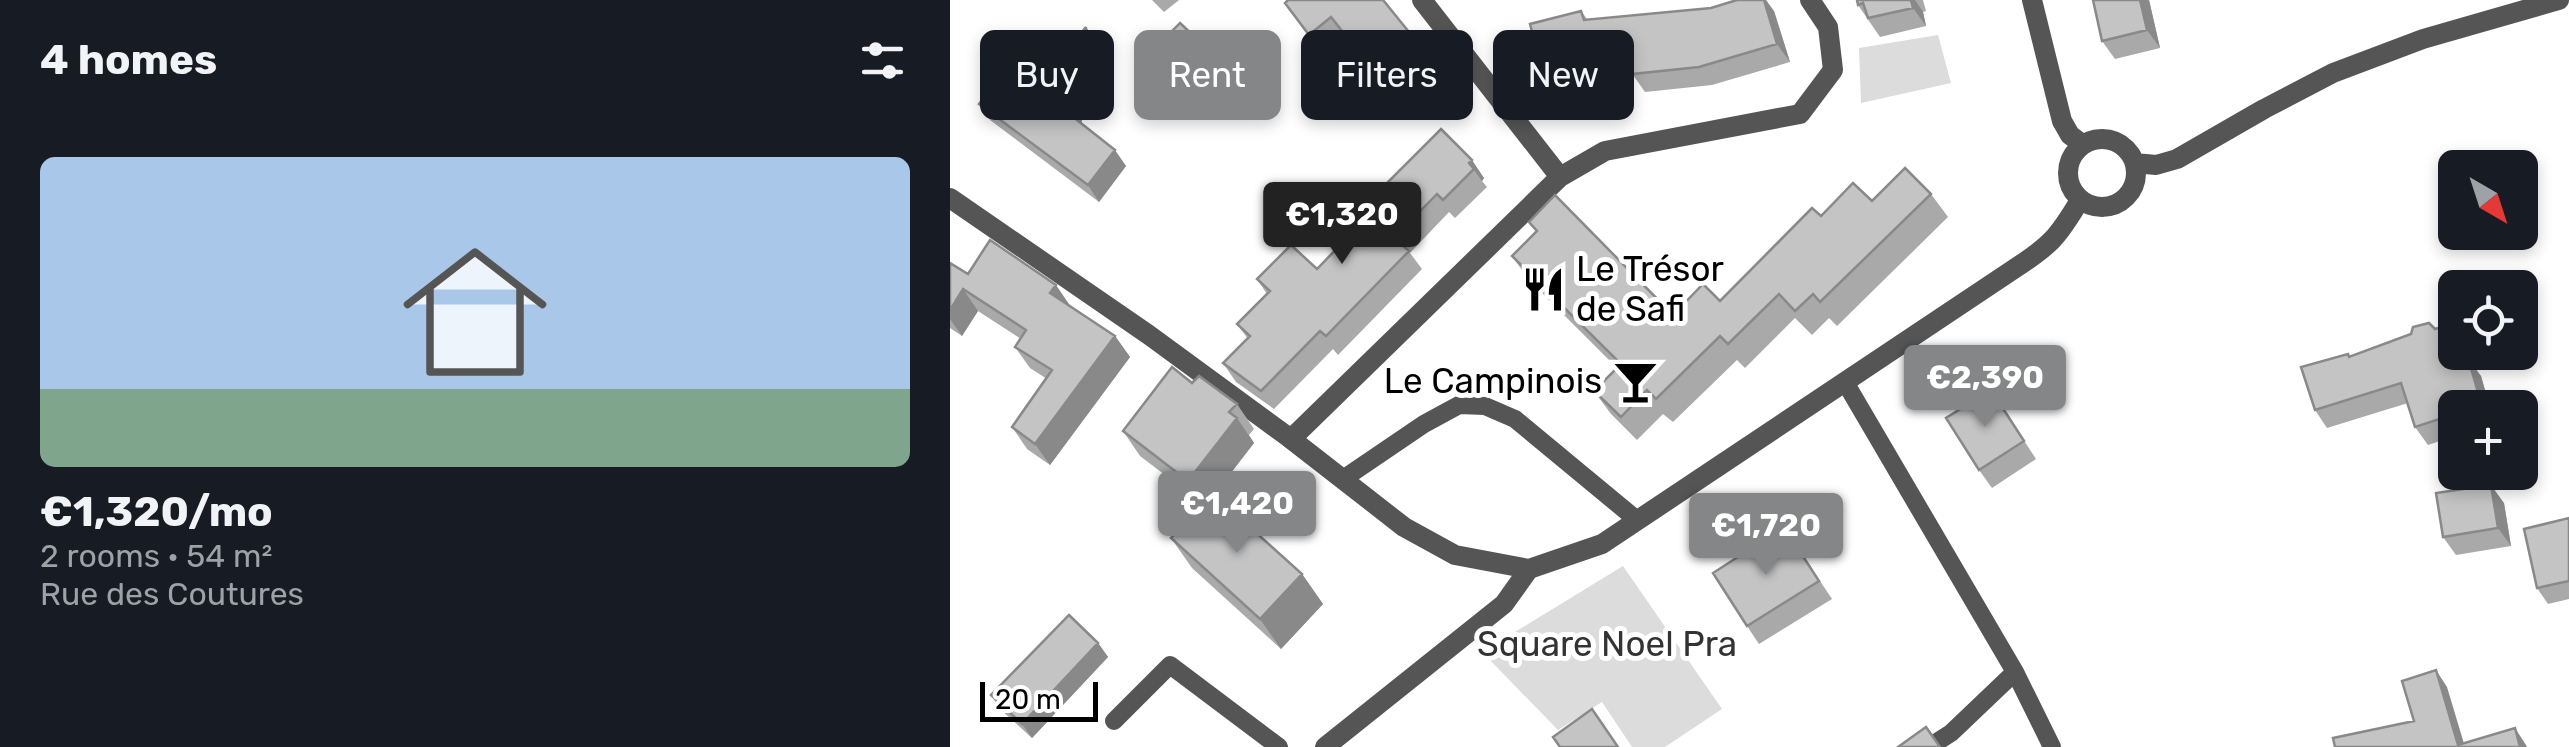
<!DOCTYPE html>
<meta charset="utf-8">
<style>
body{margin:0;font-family:Rubik,sans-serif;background:#20242c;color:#f1f3f6;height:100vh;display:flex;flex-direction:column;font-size:38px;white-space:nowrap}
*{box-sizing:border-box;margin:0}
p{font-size:32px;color:#9ea1a6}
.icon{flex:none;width:55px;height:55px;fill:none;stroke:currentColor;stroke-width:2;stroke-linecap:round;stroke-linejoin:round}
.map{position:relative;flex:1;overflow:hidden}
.side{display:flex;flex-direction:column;background:#171b24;width:950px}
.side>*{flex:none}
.top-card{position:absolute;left:30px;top:30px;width:950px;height:90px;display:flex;gap:20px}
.needle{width:65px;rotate:141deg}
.controls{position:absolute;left:1488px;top:150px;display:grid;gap:20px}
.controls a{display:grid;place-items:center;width:100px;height:100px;border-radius:15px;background:#171b24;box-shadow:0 5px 15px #0003;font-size:50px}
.scale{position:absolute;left:30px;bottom:25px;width:118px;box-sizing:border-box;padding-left:10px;border:5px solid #000;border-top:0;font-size:28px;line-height:35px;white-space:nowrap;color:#000;-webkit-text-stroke:8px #fff;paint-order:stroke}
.price{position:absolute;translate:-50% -85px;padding:0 22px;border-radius:10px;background:#858687;color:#fff;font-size:32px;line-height:65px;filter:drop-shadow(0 2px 5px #0008)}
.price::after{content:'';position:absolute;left:50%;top:60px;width:30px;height:22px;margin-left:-15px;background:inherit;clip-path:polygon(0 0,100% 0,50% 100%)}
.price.active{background:#222;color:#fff}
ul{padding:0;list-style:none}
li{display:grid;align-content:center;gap:20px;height:530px;padding:0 40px}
li span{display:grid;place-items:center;height:310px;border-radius:15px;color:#555}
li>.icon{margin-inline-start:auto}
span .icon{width:180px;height:180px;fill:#fffc;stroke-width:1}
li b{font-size:42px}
h2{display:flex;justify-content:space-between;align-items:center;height:120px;padding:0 40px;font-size:42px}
.chip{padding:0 35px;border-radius:15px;background:#171b24;box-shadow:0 5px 15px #0003;font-size:35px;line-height:90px}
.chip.active{background:#858687;color:#fff}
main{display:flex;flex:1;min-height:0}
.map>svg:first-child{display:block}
.green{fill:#dcdcdc}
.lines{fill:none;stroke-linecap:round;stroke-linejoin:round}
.service{stroke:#555;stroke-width:18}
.minor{stroke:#555;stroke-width:20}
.tertiary{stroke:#555;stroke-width:20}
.wall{fill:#a9a9a9}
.shaded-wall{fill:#898989}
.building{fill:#c4c4c4;stroke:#898989;stroke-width:2.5}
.labels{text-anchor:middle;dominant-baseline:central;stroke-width:10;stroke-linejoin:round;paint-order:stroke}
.poi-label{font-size:35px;fill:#000;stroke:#fff;text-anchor:start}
.park-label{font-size:35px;fill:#333;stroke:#fff}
</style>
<main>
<section class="side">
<h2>4 homes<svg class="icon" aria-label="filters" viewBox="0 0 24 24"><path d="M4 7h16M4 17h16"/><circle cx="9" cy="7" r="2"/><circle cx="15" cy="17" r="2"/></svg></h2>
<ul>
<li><span style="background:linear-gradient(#a9c7e8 75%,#7fa58c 0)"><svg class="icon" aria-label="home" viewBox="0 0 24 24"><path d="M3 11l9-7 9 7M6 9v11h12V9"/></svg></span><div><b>€1,320/mo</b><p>2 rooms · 54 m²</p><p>Rue des Coutures</p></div></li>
</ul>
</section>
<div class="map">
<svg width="1619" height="747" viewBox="0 0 1619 747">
<rect width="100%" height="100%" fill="#fff"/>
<path class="green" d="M988,35L1001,83L911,103L909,48Z
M673,566L772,709L715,747H682L652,702L608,730L532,652Z"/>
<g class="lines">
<path class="service" d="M895,382L1065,672L1102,747
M393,479L474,424L509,405L535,406L565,419L687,520
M164,721L220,665L329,747
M979,747L1001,733L1065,672"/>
<path class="minor" d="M472,0L610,177
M1082,0L1112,121L1120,135L1132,144
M341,439L610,177L655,151L850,114L883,70L878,27L860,0
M375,747L554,604L579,569"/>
<path class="tertiary" d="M1118 173a34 34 0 1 1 68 0a34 34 0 1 1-68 0Z
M1185,163L1206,165L1227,159L1314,109L1383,73L1473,39L1609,0
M0,198L199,335L341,439L454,527L505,555L579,569L652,544L1064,269C1101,245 1108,237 1130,200"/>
</g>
<path class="wall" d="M202,0H229L214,12Z
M907,0H973L976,11L973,12L976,26L930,37L908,5Z
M1143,0H1199L1210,48L1165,59L1152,41Z
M335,3L459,32L471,49L430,81L393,34L370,52Z
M631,11L637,19L824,11L840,62L762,85L695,92L683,75L606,95L594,77Z
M136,27L148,44L131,123L176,166L149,202L40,120L29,104L79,99Z
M198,56L269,60L280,76L247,110L209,72Z
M491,129L534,178L532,181L537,187L505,218L499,212L460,253L472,269L388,355L383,349L324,409L286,382L273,363L298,339L287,324L317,294L307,279L367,269L423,210L420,206Z
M981,194L998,217L887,326L879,318L862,335L845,318L795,368L787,360L723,422L713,414L687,440L661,414L644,391L667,368L579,280L562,256L586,232L579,222L723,315L770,301L871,216L922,201Z
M0,263L18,274L120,306L165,336L180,357L100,465L77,449L62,427L97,379L80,368L65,347L71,339L28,311L12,336L0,328Z
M1461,334L1505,352H1510L1512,360L1531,376L1540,408H1505V436L1478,445L1465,427L1458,403L1377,428L1365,410L1400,357Z
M242,383L287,404L304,429L299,435L304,443L264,495L352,574L373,604L331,649L242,568L221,538L253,504L190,456L173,431Z
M1041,390L1086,459L1042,488L1029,470Z
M1554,503L1561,546L1506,555L1493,537Z
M1619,518V599L1598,604L1587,588Z
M838,533L882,599L809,644L797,626L815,548Z
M148,643L158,657L82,738L51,710L41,695Z"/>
<path class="shaded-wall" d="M814,0H816L824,11L840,62L827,44Z
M961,0H965L973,12L976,26L963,8Z
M1190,0H1199L1210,48L1197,30Z
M136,27L148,44L130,130L118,113Z
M165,150L176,166L149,202L138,185Z
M522,160L534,178L532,181L519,163Z
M106,285L121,307L100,293Z
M13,289L28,311L12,336L0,319V310Z
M1495,326L1505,341V352H1510L1518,380L1505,362Z
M165,336L180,357L100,465L85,444Z
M1518,358L1531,376L1540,408L1532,406Z
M287,418L304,443L255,506L238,481Z
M1541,485L1554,503L1561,546L1548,528Z
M352,574L373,604L331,649L310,619Z
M148,643L158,657L82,738L72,724Z
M1486,670L1497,687L1515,747H1509Z
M1565,728L1576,745L1577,747H1570Z"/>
<path class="building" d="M338,0H433L459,32L418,64L381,17L359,35L335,3Z
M787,0H814L827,44L749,67L682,74L681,54L594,77L580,24L631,11L634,20L761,8Z
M907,0H961L963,8L918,18L913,3L908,5Z
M1143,0H1190L1197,30L1152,41Z
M230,23L269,60L236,94L198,56Z
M136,27L118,113L165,150L138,185L29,104L50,77L79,99Z
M491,129L522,160L519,163L524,169L493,200L487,194L444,238L459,251L376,336L370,331L311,391L273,363L300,336L287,324L320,291L307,279L341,245L367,269L424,210L420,206L437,189L434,186Z
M955,168L981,194L870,302L863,294L845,311L829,294L778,344L770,336L706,399L697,390L671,417L644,391L671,364L562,256L587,231L579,222L605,195L723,315L753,284L770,301L862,208L871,216L903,183L922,201Z
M40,240L106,285L100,293L165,336L85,444L62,427L102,370L65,347L76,330L13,289L0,310V263L18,274Z
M1479,323L1485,329L1495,326L1505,362L1518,358L1532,406L1505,408V414L1465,427L1451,383L1365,410L1351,367L1398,354L1399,357L1461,334L1463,327Z
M222,367L242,383L249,376L287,404L279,412L287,418L238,481L173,431Z
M1041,390L1074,441L1029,470L996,418Z
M1541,485L1548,528L1493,537L1486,493Z
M263,494L352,574L310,619L221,538Z
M1619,518V581L1587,588L1574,529Z
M838,533L869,581L797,626L763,573L811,542L814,548Z
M119,615L148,643L72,724L41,695Z
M1486,670L1508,745L1565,728L1570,747H1385L1383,738L1464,721L1452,681Z
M642,709L668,747H610L603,737Z
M976,727L990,747H948Z"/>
<defs>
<symbol id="restaurant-bare" viewBox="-9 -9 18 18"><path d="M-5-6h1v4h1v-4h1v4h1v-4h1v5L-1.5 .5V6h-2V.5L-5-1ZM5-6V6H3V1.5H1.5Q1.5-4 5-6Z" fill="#000" stroke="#fff" stroke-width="2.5" paint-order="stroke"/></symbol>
<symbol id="bar-bare" viewBox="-9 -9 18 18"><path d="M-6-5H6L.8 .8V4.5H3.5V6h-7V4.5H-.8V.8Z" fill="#000" stroke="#fff" stroke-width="2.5" paint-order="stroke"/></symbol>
</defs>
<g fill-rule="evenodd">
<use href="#restaurant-bare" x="562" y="258" width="63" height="63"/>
<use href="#bar-bare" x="654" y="350" width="63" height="63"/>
</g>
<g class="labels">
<g class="poi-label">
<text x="626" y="269">Le Trésor<tspan x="626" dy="40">de Safi</tspan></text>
<text x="652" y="381" text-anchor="end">Le Campinois</text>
</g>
<g class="park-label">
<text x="657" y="644">Square Noel Pra</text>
</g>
</g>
</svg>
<div class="controls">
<a><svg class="needle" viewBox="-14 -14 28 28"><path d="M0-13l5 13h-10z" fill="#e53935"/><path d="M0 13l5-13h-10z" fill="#9ea1a6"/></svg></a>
<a><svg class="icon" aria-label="locate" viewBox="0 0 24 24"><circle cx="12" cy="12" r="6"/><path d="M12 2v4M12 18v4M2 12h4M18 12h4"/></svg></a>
<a>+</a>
</div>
<div class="scale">20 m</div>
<b class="price active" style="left:392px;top:267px">€1,320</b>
<b class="price" style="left:1035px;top:430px">€2,390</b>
<b class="price" style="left:287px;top:556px">€1,420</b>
<b class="price" style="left:816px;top:578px">€1,720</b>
<div class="top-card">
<a class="chip">Buy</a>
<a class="chip active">Rent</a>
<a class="chip">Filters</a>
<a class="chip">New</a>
</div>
</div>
</main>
